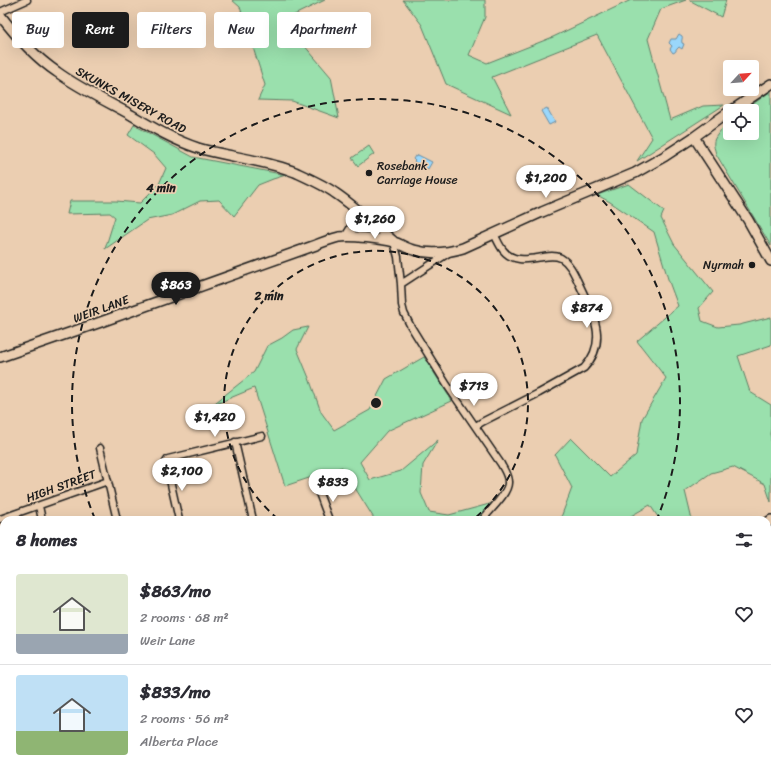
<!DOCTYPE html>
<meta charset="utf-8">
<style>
body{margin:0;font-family:Sriracha,sans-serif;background:#f2f2f3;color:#2b2b33;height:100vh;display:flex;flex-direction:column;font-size:15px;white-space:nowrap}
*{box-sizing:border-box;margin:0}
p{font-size:13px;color:#7c7c81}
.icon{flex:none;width:22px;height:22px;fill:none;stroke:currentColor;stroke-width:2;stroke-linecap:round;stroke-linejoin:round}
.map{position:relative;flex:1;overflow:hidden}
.details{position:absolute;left:0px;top:516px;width:771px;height:256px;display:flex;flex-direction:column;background:#fff;border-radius:12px 12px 0 0;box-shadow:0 4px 16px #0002}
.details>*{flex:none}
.top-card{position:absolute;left:12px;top:12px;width:400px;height:36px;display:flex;gap:8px}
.needle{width:26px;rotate:64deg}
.fabs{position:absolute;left:723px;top:60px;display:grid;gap:8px}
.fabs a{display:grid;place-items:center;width:36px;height:36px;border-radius:4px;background:#fff;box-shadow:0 4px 16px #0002;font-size:20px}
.price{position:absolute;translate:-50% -34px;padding:0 9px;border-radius:14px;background:#fff;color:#222;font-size:13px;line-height:26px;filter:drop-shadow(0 1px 2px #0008)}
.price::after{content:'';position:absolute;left:50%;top:24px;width:12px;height:9px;margin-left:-6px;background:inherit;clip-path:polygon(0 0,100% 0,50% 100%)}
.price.selected{background:#1c1c1c;color:#fff}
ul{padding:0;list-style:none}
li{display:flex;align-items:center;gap:12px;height:100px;padding:0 16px}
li+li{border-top:1px solid #e1e1e2}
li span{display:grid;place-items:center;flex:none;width:112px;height:80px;border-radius:4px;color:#555}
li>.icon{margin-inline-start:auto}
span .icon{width:48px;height:48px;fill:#fffc;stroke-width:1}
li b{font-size:17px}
h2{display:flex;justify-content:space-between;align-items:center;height:48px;padding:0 16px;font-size:17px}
.chip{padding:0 14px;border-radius:4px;background:#fff;box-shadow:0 4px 16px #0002;font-size:14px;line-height:36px}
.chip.selected{background:#1c1c1c;color:#fff}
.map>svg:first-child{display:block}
.built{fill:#ecccc4}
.green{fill:#9ae0ad;stroke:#5b7e64}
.water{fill:#9ad7fb;stroke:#688ca2}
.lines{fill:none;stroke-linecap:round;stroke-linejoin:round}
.street-casing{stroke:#1c1c1c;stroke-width:9}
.secondary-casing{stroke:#1c1c1c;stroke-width:12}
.street{stroke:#ebceb1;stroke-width:6}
.secondary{stroke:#ebceb1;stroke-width:9}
.ring{fill:none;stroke:#1c1c1c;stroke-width:2;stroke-dasharray:7 5}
.poi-dot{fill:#1c1c1c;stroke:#ebceb1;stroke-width:1.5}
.labels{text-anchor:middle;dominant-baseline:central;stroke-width:3.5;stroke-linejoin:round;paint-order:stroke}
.street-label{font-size:12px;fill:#1c1c1c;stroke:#ebceb1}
.poi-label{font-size:12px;fill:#1c1c1c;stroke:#ebceb1;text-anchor:start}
.centre{fill:#1c1c1c;stroke:#ebceb1;stroke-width:2}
.ring-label{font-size:12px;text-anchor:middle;font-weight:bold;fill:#1c1c1c;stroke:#ebceb1;stroke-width:3.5;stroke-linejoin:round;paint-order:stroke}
</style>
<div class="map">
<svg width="771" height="772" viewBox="0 0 771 772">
<rect width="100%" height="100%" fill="#ebceb1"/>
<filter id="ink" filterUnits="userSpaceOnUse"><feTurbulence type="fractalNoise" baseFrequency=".025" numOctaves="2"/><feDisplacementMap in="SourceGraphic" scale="8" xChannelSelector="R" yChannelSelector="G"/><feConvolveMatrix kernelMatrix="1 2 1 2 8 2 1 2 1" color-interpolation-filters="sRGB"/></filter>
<g filter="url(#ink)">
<path class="built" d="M4,628V666L0,667V629Z"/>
<path class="green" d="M232,0H325L292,16L303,44L331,77L339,118L292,101L258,100L265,85L240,7Z
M403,0H485V17L469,55L487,63L553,37L631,0H686L661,9L648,39L670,120L703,106L724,105L637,161L652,138L597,35L492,77L511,114L446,84L422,25Z
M689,0H726L721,17Z
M771,91V246L716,154C715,150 713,145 714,141C715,136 726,124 730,121V133H752V111H743Z
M134,125L193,157L286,175L273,179L258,185L234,216L219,200L200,201L172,215L147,220L105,249L115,217L110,213L67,214L70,201H116L140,203L159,184L166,168L154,154L128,135Z
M369,146L374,154L358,166L352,158Z
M629,184L664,211L661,218L674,244L713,292L699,308L702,321L718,327L739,325L771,317V345L738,356L750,392L771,405V428L770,434L771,438V502L765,484L733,467L711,473L685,491L692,520H660L650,505L624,520H560L572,488L555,455L571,438L610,477L636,455L642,419L666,378L637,341L678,306L668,279L654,232L610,202L597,195Z
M360,218L376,233L356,231Z
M308,327L297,349L309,378L321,412L334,430L370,410L386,379L424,357L452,401L387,431L360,462L370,480L401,471L438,440L423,465L421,493L429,512L449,515L493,503L478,520H375L342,467L285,486L254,388L211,406L254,372L267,346L282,338L293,330Z
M767,590H771V645L767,644Z
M771,701V772H766L765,768H767V702Z"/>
<path class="water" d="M679,34L682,36C683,38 681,40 682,43L684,44L682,49L679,47L677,49L675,52L673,53L670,49L672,46L669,43L671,39H676Z
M547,108L555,122L549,125L541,111Z
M418,155L432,162L428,169L414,162L415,161L413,159L415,156L417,157Z"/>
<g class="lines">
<defs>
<path id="street" d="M0,12L27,0
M394,242L398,257L401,284L402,305L404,313L410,325L447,385L501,464C504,470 508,475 508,482C509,493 489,511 482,520
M401,284L450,252
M476,426L482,422L539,393L584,368C609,341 593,314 580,286C575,276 571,264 561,258C555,255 549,256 543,257C529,259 513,263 503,250C499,245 497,239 494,234
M235,442L253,520
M100,448L117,520
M319,493L329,520
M39,506L42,520
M0,519L108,481
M179,520L166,462L168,459L262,436
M0,627L4,633
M0,693L4,699
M47,768L49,772
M181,768L184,772
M376,768L379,772
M499,768L502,772
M592,768L595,772
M700,768L701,772
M20,772L27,768
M566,772L572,768"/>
<path id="secondary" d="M0,15C16,36 35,57 57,72C79,88 104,100 128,113C150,126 173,140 198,148C229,157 265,160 295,172C308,178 324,185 335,193C356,207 374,225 393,241
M731,111L771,84
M694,137L748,220L771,261
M347,236C353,228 356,220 357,210
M0,357L98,323L316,245C323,242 331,239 339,237C352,235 382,239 394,242C401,244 407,249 414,250C431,255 447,253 463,248L542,212L635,173L665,156L694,137L730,111
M767,523L771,520
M0,672L4,671"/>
</defs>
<use href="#street" class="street-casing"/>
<use href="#secondary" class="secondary-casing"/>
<use href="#street" class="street"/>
<use href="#secondary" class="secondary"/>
</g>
</g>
<g class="ring">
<path d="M278 519A152 152 0 1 1 474 519"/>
<path d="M95 519A304 304 0 1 1 657 519"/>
</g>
<g class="poi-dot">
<circle cx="369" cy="173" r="4"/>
<circle cx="752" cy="265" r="4"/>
</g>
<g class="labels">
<g class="street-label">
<text transform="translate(131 100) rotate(29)">SKUNKS MISERY ROAD</text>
<text transform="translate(101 309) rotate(-20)">WEIR LANE</text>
<text transform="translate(61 486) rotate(-20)">HIGH STREET</text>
</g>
<g class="poi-label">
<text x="377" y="166">Rosebank<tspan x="377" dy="14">Carriage House</tspan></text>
<text x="744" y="265" text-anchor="end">Nyrmah</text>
</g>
</g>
<circle cx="376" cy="403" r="6" class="centre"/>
<g class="ring-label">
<text x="161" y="192">4 min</text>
<text x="269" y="300">2 min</text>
</g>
</svg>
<div class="fabs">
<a><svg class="needle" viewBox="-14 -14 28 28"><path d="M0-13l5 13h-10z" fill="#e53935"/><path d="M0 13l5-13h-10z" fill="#7c7c81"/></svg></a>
<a><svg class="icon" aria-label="locate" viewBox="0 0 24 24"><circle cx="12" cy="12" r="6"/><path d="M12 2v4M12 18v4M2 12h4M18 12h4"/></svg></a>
</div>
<b class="price" style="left:546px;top:199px">$1,200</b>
<b class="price" style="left:375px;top:240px">$1,260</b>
<b class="price selected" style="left:176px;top:306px">$863</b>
<b class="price" style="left:587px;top:329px">$874</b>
<b class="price" style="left:474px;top:407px">$713</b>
<b class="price" style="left:215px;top:438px">$1,420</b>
<b class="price" style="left:182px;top:492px">$2,100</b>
<b class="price" style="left:333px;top:503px">$833</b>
<div class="top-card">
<a class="chip">Buy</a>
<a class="chip selected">Rent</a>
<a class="chip">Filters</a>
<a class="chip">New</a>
<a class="chip">Apartment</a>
</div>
<section class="details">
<h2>8 homes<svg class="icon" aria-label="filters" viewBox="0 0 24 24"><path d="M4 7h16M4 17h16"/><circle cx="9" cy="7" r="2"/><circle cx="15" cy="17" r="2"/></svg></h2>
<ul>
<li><span style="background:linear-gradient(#dfe7d0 75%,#9aa5b1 0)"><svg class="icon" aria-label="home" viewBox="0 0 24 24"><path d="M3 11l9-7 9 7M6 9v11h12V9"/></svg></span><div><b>$863/mo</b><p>2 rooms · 68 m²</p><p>Weir Lane</p></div><svg class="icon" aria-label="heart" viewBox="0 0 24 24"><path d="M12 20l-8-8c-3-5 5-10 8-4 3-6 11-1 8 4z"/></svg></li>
<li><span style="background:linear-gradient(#bfe0f5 70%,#8fb573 0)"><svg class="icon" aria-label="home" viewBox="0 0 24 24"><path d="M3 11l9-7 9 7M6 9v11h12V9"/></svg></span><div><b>$833/mo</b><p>2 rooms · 56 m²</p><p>Alberta Place</p></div><svg class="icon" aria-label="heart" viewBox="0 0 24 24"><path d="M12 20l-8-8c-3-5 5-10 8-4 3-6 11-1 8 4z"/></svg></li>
</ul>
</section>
</div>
